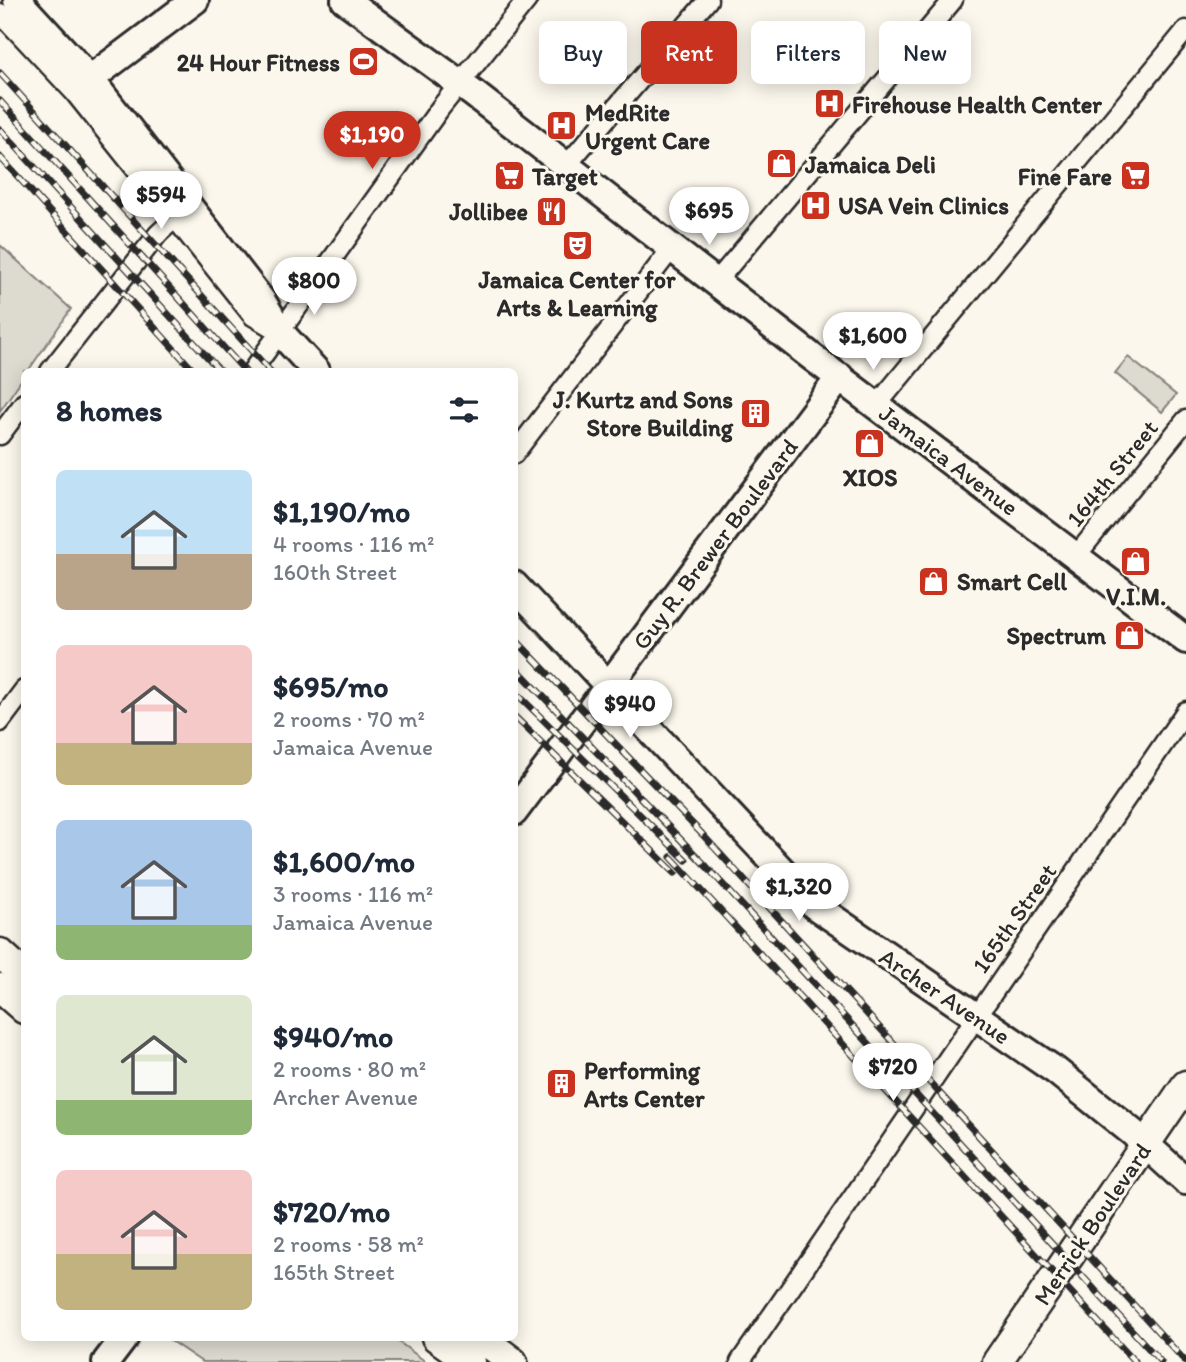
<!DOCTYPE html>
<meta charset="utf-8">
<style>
body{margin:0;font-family:Itim,sans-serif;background:#f2f2f3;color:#1f2937;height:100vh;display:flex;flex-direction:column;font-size:26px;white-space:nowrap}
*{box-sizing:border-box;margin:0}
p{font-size:23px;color:#747a83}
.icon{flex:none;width:38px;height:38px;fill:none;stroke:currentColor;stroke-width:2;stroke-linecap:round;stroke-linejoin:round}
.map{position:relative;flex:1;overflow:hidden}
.sheet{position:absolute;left:21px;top:368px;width:497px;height:973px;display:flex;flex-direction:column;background:#fff;border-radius:10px;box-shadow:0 4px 18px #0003}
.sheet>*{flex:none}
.hud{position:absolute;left:539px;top:21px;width:541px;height:63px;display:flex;gap:14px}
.price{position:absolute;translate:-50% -60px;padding:0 16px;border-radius:24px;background:#fff;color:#222;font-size:23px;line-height:46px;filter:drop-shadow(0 2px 4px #0008)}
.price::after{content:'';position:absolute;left:50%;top:42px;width:21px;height:16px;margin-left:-10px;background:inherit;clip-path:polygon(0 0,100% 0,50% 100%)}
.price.selected{background:#c8321e;color:#fff}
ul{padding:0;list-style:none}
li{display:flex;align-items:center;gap:21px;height:175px;padding:0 35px}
li span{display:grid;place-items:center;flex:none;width:196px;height:140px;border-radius:10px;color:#555}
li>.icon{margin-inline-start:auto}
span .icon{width:84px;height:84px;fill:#fffc;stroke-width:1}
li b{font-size:30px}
h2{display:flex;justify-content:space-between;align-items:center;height:84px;padding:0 35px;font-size:30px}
.chip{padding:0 24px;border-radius:10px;background:#fff;box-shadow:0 4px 18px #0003;font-size:24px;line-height:63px}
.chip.selected{background:#c8321e;color:#fff}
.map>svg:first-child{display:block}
.green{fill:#dddad0;stroke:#84827e;stroke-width:2}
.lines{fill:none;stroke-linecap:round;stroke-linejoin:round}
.street-casing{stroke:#2b2b2b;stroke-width:23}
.secondary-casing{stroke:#2b2b2b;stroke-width:32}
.primary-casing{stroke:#2b2b2b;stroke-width:33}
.street{stroke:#fbf7ec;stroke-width:18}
.secondary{stroke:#fbf7ec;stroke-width:26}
.primary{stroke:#fbf7ec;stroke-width:28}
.rail-casing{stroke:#2b2b2b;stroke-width:7}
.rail{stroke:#fbf7ec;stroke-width:4.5;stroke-dasharray:13;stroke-linecap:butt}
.labels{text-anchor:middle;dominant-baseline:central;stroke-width:6;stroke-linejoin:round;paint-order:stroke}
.poi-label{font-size:24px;font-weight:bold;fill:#2b2b2b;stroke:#fbf7ec;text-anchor:start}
.street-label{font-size:24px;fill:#2b2b2b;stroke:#fbf7ec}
</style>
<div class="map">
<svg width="1186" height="1362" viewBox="0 0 1186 1362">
<rect width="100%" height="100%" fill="#fbf7ec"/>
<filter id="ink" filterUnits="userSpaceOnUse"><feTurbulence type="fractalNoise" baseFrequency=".0143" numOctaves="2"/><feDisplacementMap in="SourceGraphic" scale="14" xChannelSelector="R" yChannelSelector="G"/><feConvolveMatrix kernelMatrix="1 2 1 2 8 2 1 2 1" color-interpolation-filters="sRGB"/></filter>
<g filter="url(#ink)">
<path class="green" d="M0,245L71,309L28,371H24V376L0,411Z
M1128,357L1176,395L1162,412L1115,373Z
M165,1337H392L426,1362H202Z"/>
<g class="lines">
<defs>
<path id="street" d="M0,13L74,92L253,316L278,331
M566,166L708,0
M716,282L953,0
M50,371L158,234L175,218
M252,371L441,107L527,0
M877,405L1186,30
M0,435L24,403
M514,454L672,248
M1076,556L1186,420
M0,722L24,690
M740,1362L1186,711"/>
<path id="secondary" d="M17,0L90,79L262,301L281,333L316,371
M345,0L474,94L812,357L1186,640
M90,79L195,0
M514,585L815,906L1056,1071L1132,1132L1186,1181
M514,812L840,377
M106,1362L125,1337"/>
<path id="primary" d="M0,953L24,975
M0,988L24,1009
M436,1337L471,1362
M480,1337L513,1362
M997,1362L1186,1085"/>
</defs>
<use href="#street" class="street-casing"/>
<use href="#secondary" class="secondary-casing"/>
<use href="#primary" class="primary-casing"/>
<use href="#street" class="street"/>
<use href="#secondary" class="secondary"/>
<use href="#primary" class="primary"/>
<defs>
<path id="rail" d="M0,73L270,371
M0,101L245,371
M0,129L220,371
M0,157L194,371
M514,638L702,834L1186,1362
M514,666L707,867L1161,1362
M514,691L686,860
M514,716L675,873
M671,857L1135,1362"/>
</defs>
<use href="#rail" class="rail-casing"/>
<use href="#rail" class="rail"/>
</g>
</g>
<defs>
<symbol id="stadium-square" viewBox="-11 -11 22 22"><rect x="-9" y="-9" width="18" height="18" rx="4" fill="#c8321e" stroke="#fbf7ec"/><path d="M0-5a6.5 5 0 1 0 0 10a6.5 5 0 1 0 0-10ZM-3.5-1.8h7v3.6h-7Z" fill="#fff"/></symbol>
<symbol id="hospital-square" viewBox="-11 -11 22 22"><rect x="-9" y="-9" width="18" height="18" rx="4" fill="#c8321e" stroke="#fbf7ec"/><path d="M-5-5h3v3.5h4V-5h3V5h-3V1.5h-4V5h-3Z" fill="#fff"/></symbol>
<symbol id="shop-square" viewBox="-11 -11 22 22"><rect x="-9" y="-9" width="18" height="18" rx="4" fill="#c8321e" stroke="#fbf7ec"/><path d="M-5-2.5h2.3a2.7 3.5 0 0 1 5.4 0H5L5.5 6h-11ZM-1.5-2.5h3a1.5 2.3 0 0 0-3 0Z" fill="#fff"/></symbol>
<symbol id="supermarket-square" viewBox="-11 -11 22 22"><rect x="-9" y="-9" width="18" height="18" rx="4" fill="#c8321e" stroke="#fbf7ec"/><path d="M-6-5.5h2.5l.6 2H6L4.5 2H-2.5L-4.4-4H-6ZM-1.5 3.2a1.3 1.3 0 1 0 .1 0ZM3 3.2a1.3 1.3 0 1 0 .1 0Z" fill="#fff"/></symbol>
<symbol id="restaurant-square" viewBox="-11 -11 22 22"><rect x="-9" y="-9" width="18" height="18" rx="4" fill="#c8321e" stroke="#fbf7ec"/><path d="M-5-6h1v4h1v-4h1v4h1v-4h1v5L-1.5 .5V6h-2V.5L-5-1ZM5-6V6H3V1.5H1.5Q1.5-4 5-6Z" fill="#fff"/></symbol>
<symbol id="theatre-square" viewBox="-11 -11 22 22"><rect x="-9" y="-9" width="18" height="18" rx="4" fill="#c8321e" stroke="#fbf7ec"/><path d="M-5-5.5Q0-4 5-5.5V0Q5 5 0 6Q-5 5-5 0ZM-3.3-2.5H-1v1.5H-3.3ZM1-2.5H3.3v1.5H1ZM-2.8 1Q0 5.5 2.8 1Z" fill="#fff"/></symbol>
<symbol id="building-square" viewBox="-11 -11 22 22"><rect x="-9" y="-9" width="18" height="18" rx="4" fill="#c8321e" stroke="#fbf7ec"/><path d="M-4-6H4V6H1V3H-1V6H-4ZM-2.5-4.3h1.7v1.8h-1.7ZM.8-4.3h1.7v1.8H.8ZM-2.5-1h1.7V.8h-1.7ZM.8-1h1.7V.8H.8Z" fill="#fff"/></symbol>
</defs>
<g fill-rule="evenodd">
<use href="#stadium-square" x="346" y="44" width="35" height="35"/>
<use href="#hospital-square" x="812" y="86" width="35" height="35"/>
<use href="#hospital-square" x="544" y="108" width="35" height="35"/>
<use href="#shop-square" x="764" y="146" width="35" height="35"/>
<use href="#supermarket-square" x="492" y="158" width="35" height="35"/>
<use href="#supermarket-square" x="1118" y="158" width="35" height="35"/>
<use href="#hospital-square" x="798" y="188" width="35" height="35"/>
<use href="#restaurant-square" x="534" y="194" width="35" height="35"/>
<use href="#theatre-square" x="560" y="228" width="35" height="35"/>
<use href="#building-square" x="738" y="396" width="35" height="35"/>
<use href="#shop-square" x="852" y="426" width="35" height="35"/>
<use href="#shop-square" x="1118" y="544" width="35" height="35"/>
<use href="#shop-square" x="916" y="564" width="35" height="35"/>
<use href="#shop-square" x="1112" y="618" width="35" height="35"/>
<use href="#building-square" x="544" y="1066" width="35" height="35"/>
</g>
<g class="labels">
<g class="poi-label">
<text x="340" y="62" text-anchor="end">24 Hour Fitness</text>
<text x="852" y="104">Firehouse Health Center</text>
<text x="585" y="112">MedRite<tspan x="585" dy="28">Urgent Care</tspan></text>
<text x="805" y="164">Jamaica Deli</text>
<text x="532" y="176">Target</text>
<text x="1112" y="176" text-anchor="end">Fine Fare</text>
<text x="838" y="205">USA Vein Clinics</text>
<text x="528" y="211" text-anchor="end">Jollibee</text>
<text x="577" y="279" text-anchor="middle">Jamaica Center for<tspan x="577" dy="28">Arts &amp; Learning</tspan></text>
<text x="733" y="399" text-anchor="end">J. Kurtz and Sons<tspan x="733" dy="28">Store Building</tspan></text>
<text x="870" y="477" text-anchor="middle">XIOS</text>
<text x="957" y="581">Smart Cell</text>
<text x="1136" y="596" text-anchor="middle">V.I.M.</text>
<text x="1106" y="635" text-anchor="end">Spectrum</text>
<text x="584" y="1070">Performing<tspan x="584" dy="28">Arts Center</tspan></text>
</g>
<g class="street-label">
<text transform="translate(949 460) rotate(37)">Jamaica Avenue</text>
<text transform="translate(1112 473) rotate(-51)">164th Street</text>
<text transform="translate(715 544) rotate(-53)">Guy R. Brewer Boulevard</text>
<text transform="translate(1014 918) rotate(-55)">165th Street</text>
<text transform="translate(945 996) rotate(34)">Archer Avenue</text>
<text transform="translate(1092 1224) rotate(-56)">Merrick Boulevard</text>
</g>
</g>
</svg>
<b class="price selected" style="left:372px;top:171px">$1,190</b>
<b class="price" style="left:161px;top:231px">$594</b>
<b class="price" style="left:709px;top:247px">$695</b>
<b class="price" style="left:314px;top:317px">$800</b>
<b class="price" style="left:873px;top:372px">$1,600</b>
<b class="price" style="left:630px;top:740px">$940</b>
<b class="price" style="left:799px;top:923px">$1,320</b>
<b class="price" style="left:893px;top:1103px">$720</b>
<div class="hud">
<a class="chip">Buy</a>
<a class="chip selected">Rent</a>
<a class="chip">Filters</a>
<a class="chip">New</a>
</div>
<section class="sheet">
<h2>8 homes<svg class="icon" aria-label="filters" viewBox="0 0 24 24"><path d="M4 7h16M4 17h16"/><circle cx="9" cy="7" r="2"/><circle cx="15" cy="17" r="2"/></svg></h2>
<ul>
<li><span style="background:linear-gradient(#bfe0f5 60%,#b9a48a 0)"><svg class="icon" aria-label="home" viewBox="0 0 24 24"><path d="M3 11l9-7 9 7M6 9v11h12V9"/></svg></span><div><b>$1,190/mo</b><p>4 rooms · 116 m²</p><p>160th Street</p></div></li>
<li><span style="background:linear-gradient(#f6c9c9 70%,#c2b280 0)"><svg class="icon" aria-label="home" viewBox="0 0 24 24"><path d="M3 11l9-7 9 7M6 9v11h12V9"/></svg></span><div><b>$695/mo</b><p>2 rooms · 70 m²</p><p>Jamaica Avenue</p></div></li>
<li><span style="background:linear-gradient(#a9c7e8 75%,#8fb573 0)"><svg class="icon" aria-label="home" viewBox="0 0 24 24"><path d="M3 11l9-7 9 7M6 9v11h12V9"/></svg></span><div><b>$1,600/mo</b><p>3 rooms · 116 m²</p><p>Jamaica Avenue</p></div></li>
<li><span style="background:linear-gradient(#dfe7d0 75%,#8fb573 0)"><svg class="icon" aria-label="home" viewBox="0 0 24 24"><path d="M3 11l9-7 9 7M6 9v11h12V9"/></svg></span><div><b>$940/mo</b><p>2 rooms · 80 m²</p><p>Archer Avenue</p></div></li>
<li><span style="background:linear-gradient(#f6c9c9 60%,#c2b280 0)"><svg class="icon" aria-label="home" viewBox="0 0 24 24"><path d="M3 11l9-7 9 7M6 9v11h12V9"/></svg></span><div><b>$720/mo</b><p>2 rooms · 58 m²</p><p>165th Street</p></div></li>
</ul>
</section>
</div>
